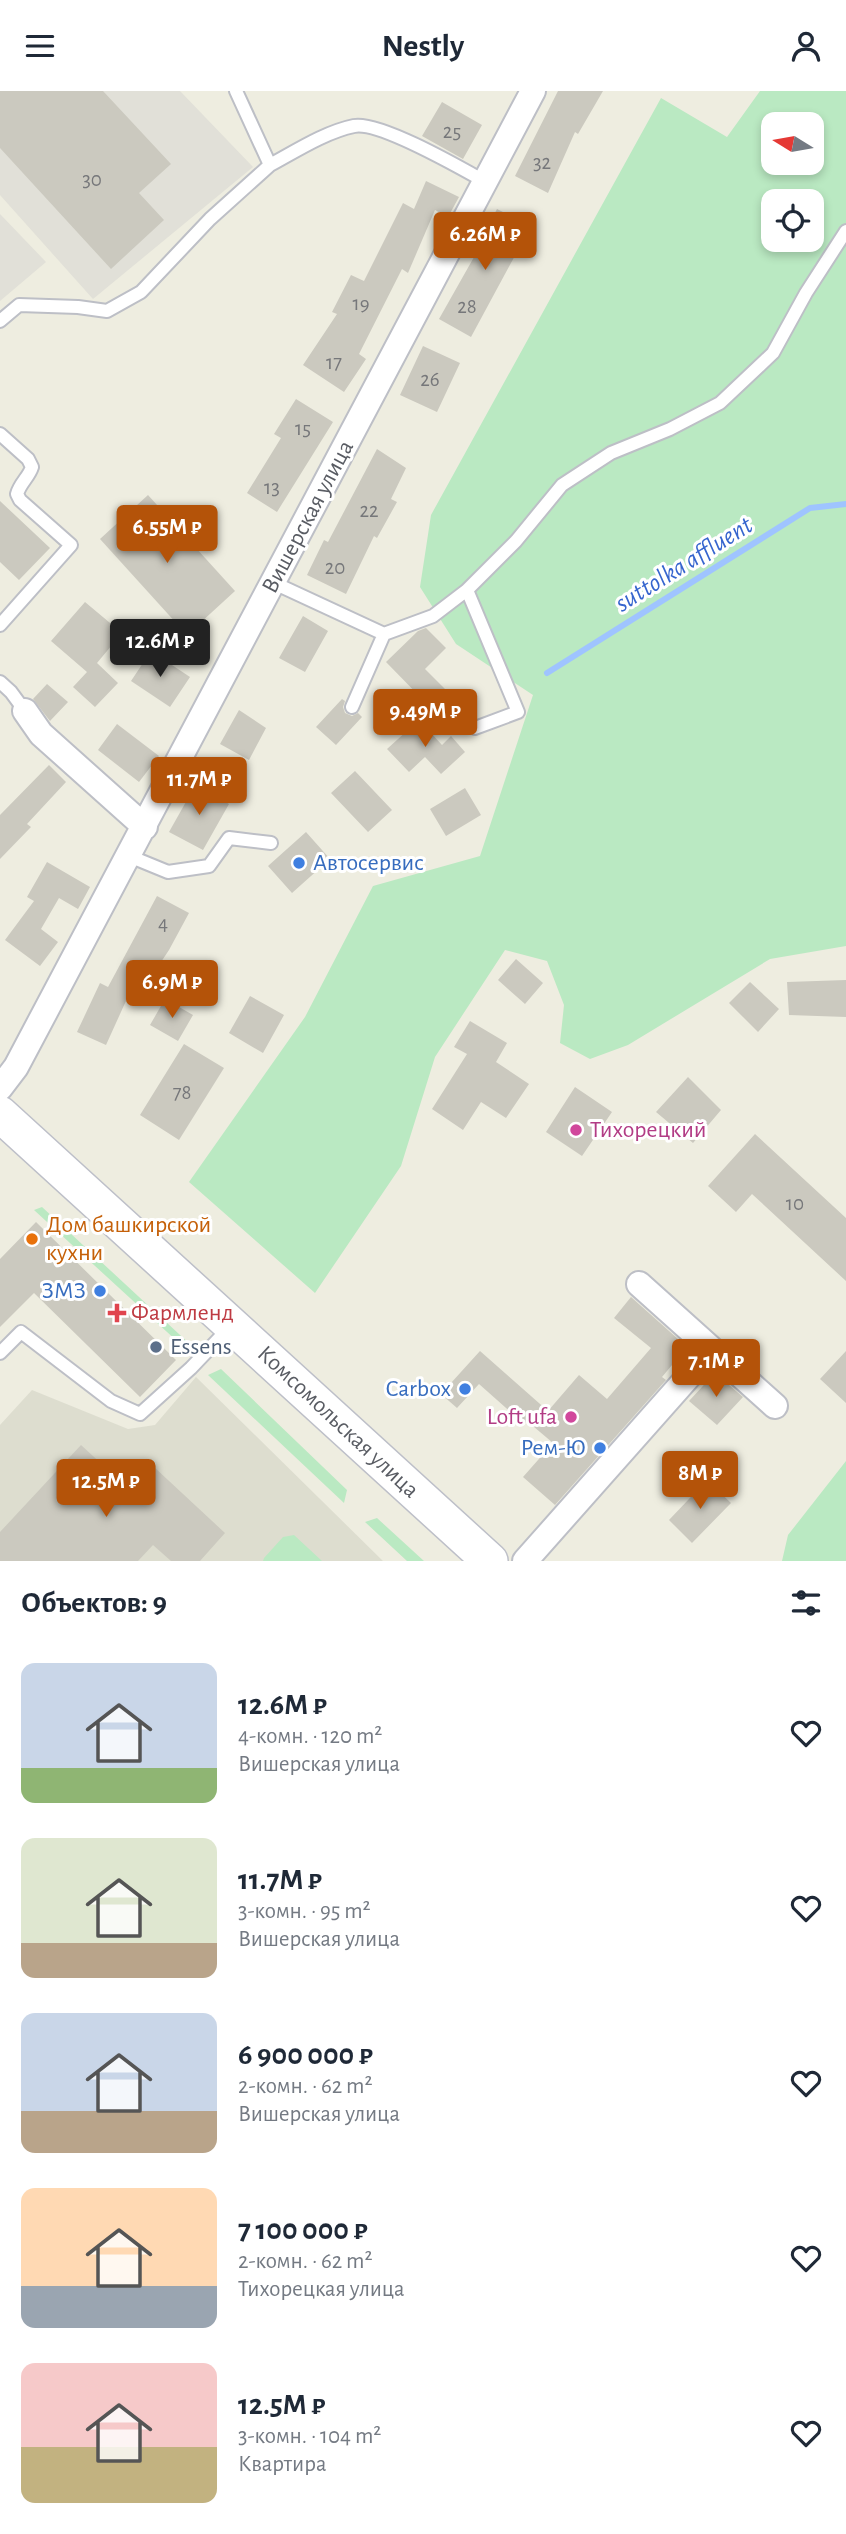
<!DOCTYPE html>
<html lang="ru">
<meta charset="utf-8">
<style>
body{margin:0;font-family:"Alegreya Sans",sans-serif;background:#f2f2f3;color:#1f2937;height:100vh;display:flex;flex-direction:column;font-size:26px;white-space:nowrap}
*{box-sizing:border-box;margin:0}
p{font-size:23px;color:#747a83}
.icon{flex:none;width:38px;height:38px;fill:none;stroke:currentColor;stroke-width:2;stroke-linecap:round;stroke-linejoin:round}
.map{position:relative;height:1470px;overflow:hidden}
.drawer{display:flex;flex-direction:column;background:#fff;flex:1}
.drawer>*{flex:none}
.needle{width:46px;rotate:281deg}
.tools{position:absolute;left:761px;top:21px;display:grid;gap:14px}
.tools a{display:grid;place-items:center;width:63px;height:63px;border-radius:14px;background:#fff;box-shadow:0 4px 10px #0003;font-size:35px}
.price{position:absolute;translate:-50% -60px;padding:0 16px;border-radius:7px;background:#b45309;color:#fff;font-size:23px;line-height:46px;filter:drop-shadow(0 2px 4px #0008)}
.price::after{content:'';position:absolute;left:50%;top:42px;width:21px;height:16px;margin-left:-10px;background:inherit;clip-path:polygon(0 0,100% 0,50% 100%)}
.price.active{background:#222;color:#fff}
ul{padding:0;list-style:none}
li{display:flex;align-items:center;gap:21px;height:175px;padding:0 21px}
li span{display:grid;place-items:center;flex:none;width:196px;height:140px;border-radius:14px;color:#555}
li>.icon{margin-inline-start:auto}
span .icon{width:84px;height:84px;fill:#fffc;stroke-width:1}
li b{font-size:30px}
h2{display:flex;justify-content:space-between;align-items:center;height:84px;padding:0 21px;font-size:30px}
header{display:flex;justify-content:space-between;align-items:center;height:91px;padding:0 21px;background:#fff;font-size:32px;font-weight:700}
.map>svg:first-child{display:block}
.industrial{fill:#e1e0d8}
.education{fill:#ddddcf}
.green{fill:#bae9c2;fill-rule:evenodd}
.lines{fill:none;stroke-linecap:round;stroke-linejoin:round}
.stream{stroke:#9fc4ff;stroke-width:6}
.building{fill:#cbc9bf}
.lane-casing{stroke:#bdbfc6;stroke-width:16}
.street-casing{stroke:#bdbfc6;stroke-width:28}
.secondary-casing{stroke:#bdbfc8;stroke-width:38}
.lane{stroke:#fff;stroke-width:12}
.street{stroke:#fff;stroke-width:24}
.secondary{stroke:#fff;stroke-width:35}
.shop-dot{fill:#3f7fe0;stroke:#fff;stroke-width:2.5}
.hotel-dot{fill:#d1479c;stroke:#fff;stroke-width:2.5}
.food-dot{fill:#e8710a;stroke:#fff;stroke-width:2.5}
.health-dot{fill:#e0444e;stroke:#fff;stroke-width:2.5}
.service-dot{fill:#5c6f8a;stroke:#fff;stroke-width:2.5}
.labels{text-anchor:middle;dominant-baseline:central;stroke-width:6;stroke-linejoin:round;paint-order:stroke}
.number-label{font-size:21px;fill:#76777a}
.street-label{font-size:24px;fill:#595c63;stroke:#fff}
.shop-label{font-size:24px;fill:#366cbe;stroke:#fff;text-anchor:end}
.hotel-label{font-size:24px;fill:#b23c85;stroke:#fff;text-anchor:start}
.food-label{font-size:24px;fill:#c56008;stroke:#fff;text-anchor:start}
.health-label{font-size:24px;fill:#be3a42;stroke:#fff;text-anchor:start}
.service-label{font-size:24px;fill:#4e5e75;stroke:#fff;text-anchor:start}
.water-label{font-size:26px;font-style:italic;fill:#3665ce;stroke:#fff}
</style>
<header><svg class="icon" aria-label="menu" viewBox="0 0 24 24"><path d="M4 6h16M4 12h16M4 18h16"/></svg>Nestly<svg class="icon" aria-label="person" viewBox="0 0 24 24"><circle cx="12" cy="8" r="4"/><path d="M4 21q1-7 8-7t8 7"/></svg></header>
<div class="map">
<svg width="846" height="1470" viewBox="0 0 846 1470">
<rect width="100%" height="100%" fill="#eeede0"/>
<path class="industrial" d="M0,0H180L253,76L93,208L0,104Z
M0,123L46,171L0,210Z"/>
<path class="education" d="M196,1286L383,1470H0V1334L32,1299L128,1338L155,1334Z"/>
<path class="green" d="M760,0H846V855L770,868L628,954L590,968L560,952L564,914L547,870L505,859L435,966L401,1075L315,1202L189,1091L305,926L373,795L480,765L533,604L456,553L420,496L431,424L661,7L727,46ZM774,33H812V72H774ZM774,110H812V149H774Z
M42,1116L193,1256L191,1263L34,1119Z
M221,1278L347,1399L344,1412L208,1284Z
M846,1370V1470H782L788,1444Z
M377,1427L424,1470H407L365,1431Z
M294,1444L322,1470H263L264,1467L283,1446Z"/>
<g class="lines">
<path class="stream" d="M547,582L810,417L846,413"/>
</g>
<path class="building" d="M0,0H103L171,73L139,102L164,129L111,178L0,57Z
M558,0H603L578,43L575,41L548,102L515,85Z
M442,11L482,34L463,68L422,45Z
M426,90L459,106L448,126L435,119L408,182L402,178L359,263L366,268L344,301L303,274L337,223L332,221L351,184L364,190L403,112L414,118Z
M497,118L531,135L471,246L439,228L478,159L476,158Z
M423,255L460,272L437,321L400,304Z
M296,308L333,331L277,421L247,402L281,347L274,343Z
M377,358L406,377L391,408L397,411L377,447L374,445L346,503L307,484L324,449L328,451Z
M148,404L235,500L187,544L100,448Z
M0,410L50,457L19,489L0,471Z
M85,511L122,542L97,572L118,592L95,616L73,596L87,581L51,550Z
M303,525L328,540L305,581L279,567Z
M426,537L446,557L425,578L445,598L428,614L386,571L418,540Z
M151,560L190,586L170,616L131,590Z
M47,593L68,611L50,630L33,608Z
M342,608L345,610L343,616L345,622L352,625L358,622L362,626L336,654L316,636Z
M239,619L266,637L249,669L220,653Z
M419,629L442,654L451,645L465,661L441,683L425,666L409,681L387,658Z
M117,633L159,665L139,691L98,659Z
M49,674L66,691L27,733L31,736L0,768V724Z
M355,680L392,719L368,741L331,702Z
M196,693L229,713L203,759L169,741Z
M465,697L481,724L446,745L430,718Z
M306,741L330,768L292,802L268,775Z
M47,771L90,796L78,818L59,807L41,838L58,851L40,875L5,849L34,810L27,806Z
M157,805L189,822L169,859L145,895L135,890L106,954L77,941L100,892L108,896Z
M516,868L543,892L525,913L498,889Z
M846,889V926L789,924L787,891Z
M750,891L779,918L758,941L729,912Z
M250,905L284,924L263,962L229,942Z
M165,908L193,924L178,950L150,934Z
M470,930L507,952L496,971L529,993L506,1027L481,1011L463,1039L432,1018L467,963L454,956Z
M184,953L224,977L179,1049L140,1024Z
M688,986L721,1019L693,1052L656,1021Z
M575,996L612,1021L582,1065L546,1041Z
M755,1043L846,1127V1190L752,1103L736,1121L708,1095Z
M36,1131L176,1269L140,1306L34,1202L0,1236V1168Z
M631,1206L687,1256L662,1286L666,1289L555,1414L523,1386L553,1352L527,1330L524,1333L479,1293L457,1317L441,1303L480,1260L548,1320L579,1284L607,1308L651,1257L614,1227Z
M846,1260V1312L820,1288Z
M715,1282L743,1306L717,1334L689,1310Z
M81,1354L131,1400L154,1376L225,1442L200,1470H171L153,1454L138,1470H0V1441Z
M707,1389L731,1412L692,1452L669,1429Z"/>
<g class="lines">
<defs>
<path id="lane" d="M270,74C296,60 325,41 354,35C379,30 459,76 484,90
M0,230L19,214L78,216L107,220L141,201L210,128L270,74L236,0
M0,343L28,368L32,376C29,386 20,392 17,403L20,409L71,454L0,534
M274,492L384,543L352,616
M467,499L518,621L475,637
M384,543L433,525L467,499L516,450L562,394L611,362L670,338L720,312L773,262L806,202L846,140
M0,591L11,601L25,620
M129,765L168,781L209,775L229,747L271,752
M0,1262L21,1241L111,1310L140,1323L191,1277L231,1235"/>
<path id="street" d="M25,620L41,643L145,736
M0,997L16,976L533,0
M639,1193L775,1315
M525,1470L712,1259"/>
<path id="secondary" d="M0,1023L490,1470"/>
</defs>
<use href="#lane" class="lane-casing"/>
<use href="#street" class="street-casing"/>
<use href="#secondary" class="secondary-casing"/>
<use href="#lane" class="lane"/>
<use href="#street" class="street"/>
<use href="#secondary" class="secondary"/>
</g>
<g class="shop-dot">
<circle cx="299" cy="772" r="7"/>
<circle cx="100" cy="1200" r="7"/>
<circle cx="465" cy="1298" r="7"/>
<circle cx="600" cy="1357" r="7"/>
</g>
<g class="hotel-dot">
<circle cx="576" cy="1039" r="7"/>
<circle cx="571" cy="1326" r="7"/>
</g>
<circle class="food-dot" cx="32" cy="1148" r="7"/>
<path class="health-dot" d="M113.5 1211.5h7v7h7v7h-7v7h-7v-7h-7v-7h7z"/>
<circle class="service-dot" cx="156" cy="1256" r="7"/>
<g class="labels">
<g class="number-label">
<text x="452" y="40">25</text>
<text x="542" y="71">32</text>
<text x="92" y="88">30</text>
<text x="361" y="212">19</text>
<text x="467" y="215">28</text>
<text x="334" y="271">17</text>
<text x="430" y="288">26</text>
<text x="303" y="337">15</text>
<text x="272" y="396">13</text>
<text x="369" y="419">22</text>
<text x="335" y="476">20</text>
<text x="163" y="832">4</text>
<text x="182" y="1001">78</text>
<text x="795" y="1112">10</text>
</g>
<g class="street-label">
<text transform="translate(308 426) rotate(-62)">Вишерская улица</text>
<text transform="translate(338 1331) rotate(43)">Комсомольская улица</text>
</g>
<g class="shop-label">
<text x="313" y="772" text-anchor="start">Автосервис</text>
<text x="86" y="1200">ЗМЗ</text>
<text x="451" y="1298">Carbox</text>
<text x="586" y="1357">Рем-Ю</text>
</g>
<g class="hotel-label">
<text x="590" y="1039">Тихорецкий</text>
<text x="557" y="1326" text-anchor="end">Loft ufa</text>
</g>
<g class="food-label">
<text x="46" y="1134">Дом башкирской<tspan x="46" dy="28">кухни</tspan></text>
</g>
<g class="health-label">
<text x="131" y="1222">Фармленд</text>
</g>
<g class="service-label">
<text x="170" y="1256">Essens</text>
</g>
<g class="water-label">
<text transform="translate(684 473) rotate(-32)">suttolka affluent</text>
</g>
</g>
</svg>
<div class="tools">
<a><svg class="needle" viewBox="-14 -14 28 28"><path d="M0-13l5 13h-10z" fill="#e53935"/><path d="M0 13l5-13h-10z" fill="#747a83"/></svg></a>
<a><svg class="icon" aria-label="locate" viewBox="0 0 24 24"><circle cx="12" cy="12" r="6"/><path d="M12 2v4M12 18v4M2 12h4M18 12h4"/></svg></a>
</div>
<b class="price" style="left:485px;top:181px">6.26M ₽</b>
<b class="price" style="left:167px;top:474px">6.55M ₽</b>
<b class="price active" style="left:160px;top:588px">12.6M ₽</b>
<b class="price" style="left:425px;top:658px">9.49M ₽</b>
<b class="price" style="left:199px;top:726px">11.7M ₽</b>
<b class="price" style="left:172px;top:929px">6.9M ₽</b>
<b class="price" style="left:716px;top:1308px">7.1M ₽</b>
<b class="price" style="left:700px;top:1420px">8M ₽</b>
<b class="price" style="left:106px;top:1428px">12.5M ₽</b>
</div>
<section class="drawer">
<h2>Объектов: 9<svg class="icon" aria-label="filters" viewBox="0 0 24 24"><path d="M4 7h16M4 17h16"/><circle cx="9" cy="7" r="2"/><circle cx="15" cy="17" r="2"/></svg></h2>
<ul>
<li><span style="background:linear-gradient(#c9d6e8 75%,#8fb573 0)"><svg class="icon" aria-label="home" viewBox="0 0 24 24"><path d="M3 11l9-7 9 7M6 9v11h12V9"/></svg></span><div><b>12.6M ₽</b><p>4-комн. · 120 m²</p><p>Вишерская улица</p></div><svg class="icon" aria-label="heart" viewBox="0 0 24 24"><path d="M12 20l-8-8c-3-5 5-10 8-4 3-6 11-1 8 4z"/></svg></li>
<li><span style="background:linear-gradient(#dfe7d0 75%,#b9a48a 0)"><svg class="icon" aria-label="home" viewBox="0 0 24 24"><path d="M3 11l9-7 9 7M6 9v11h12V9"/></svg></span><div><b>11.7M ₽</b><p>3-комн. · 95 m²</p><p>Вишерская улица</p></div><svg class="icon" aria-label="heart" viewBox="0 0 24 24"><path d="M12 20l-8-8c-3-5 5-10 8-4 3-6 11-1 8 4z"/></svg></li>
<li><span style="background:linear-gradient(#c9d6e8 70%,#b9a48a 0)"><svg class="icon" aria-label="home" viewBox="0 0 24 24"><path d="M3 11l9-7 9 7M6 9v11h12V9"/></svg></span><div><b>6 900 000 ₽</b><p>2-комн. · 62 m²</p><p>Вишерская улица</p></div><svg class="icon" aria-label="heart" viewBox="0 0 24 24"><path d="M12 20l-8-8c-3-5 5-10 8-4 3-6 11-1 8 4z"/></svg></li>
<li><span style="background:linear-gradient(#ffd9b3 70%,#9aa5b1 0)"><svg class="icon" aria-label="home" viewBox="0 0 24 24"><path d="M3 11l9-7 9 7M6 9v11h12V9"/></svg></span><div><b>7 100 000 ₽</b><p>2-комн. · 62 m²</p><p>Тихорецкая улица</p></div><svg class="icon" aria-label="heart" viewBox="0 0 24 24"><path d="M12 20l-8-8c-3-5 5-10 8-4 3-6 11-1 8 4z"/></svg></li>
<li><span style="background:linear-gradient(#f6c9c9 60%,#c2b280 0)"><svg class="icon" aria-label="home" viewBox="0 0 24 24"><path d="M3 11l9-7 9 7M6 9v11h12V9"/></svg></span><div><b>12.5M ₽</b><p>3-комн. · 104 m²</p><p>Квартира</p></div><svg class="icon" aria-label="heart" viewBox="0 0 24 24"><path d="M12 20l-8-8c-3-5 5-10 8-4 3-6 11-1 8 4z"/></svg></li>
</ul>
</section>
